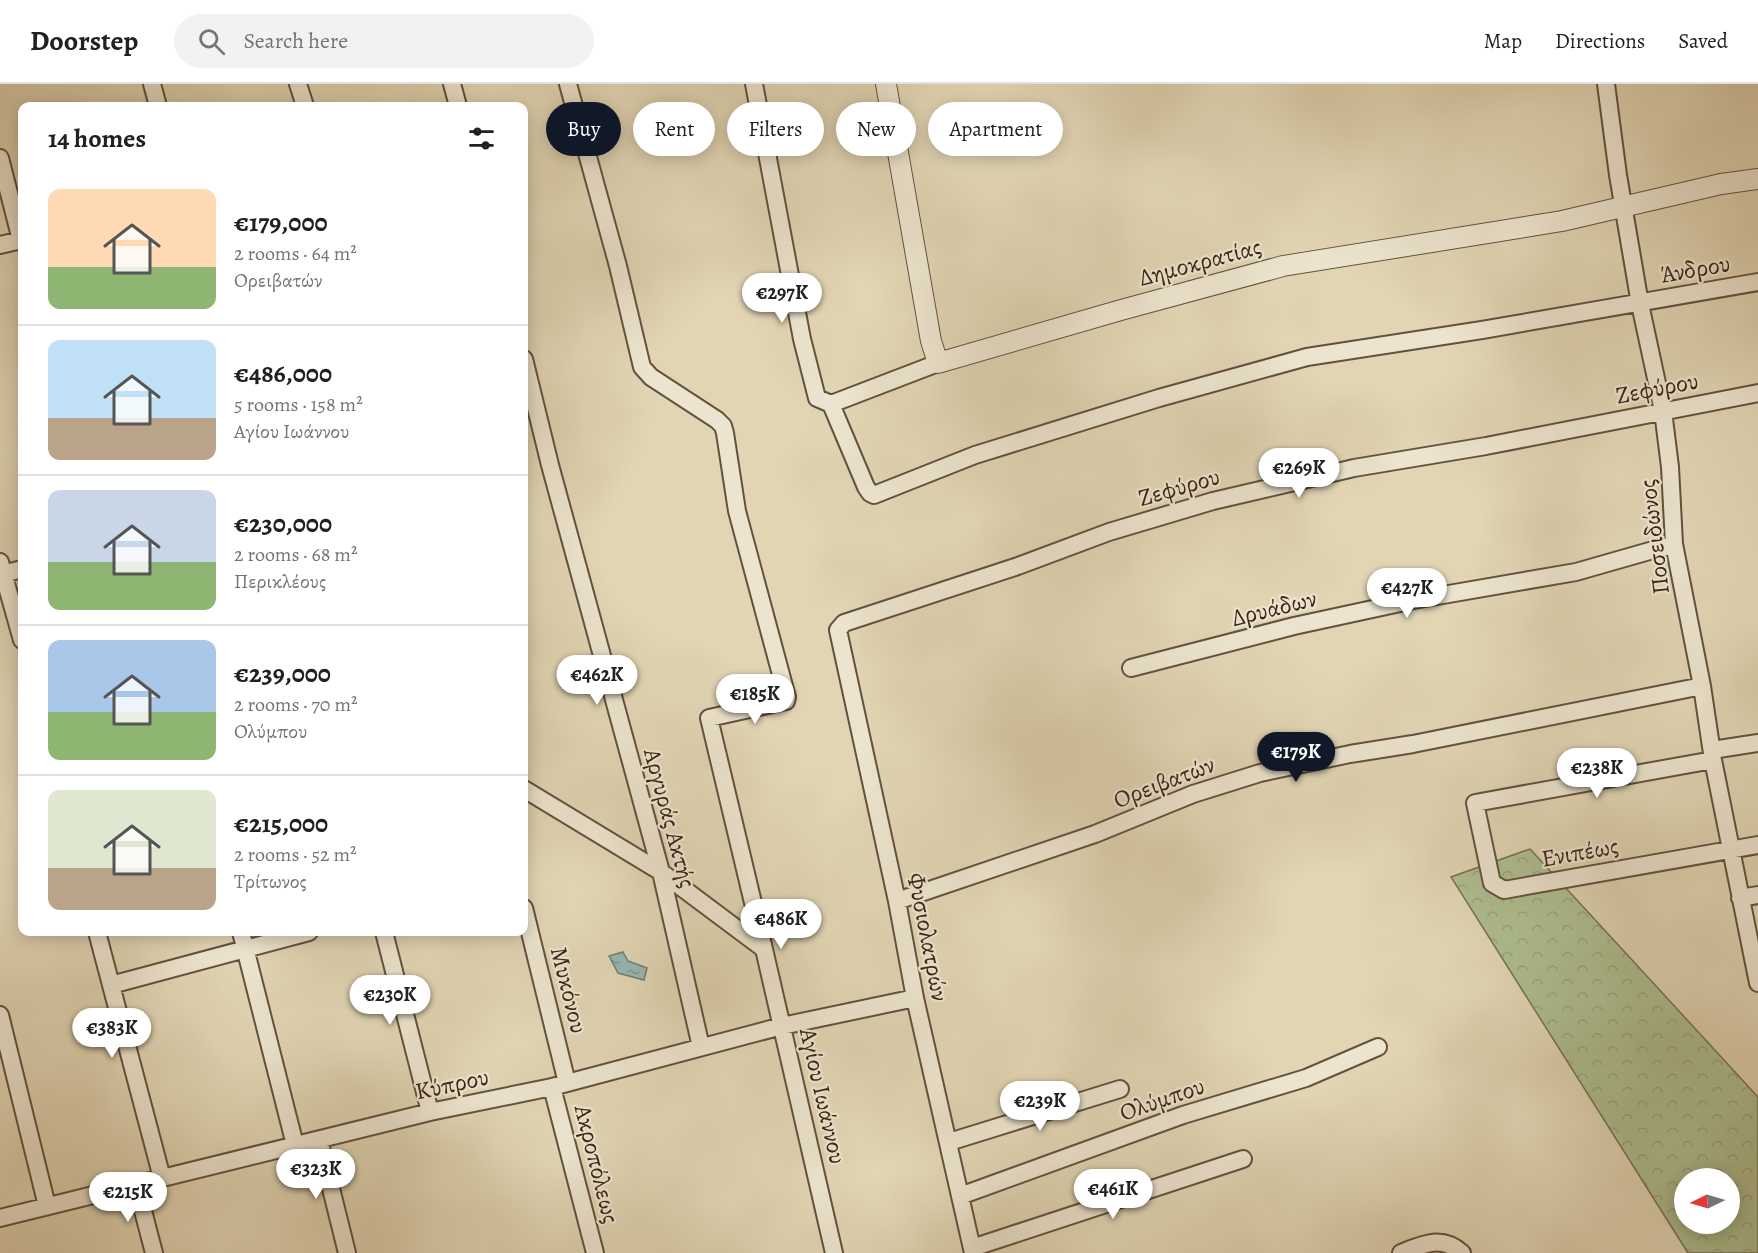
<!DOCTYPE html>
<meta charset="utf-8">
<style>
body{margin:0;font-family:Alegreya,serif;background:#f2f2f2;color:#202124;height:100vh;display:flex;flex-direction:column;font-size:22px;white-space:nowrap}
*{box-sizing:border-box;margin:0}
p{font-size:20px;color:#757577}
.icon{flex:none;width:33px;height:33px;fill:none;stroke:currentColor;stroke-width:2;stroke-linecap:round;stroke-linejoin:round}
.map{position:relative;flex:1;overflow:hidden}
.panel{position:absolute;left:18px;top:18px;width:510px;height:834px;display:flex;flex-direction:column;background:#fff;border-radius:12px;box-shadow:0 3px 15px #0003}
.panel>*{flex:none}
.banner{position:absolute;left:546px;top:18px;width:570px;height:54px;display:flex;gap:12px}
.needle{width:39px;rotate:265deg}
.tools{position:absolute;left:1674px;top:1084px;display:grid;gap:12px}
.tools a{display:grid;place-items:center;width:66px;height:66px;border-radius:50%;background:#fff;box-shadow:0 3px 15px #0003;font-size:30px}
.price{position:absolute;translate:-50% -51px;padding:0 14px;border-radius:21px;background:#fff;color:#222;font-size:20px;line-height:39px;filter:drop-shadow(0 2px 3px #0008)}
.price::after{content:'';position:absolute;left:50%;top:36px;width:18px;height:14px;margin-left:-9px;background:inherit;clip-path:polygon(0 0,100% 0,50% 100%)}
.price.active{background:#111827;color:#fff}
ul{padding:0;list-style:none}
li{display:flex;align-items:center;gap:18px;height:150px;padding:0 30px}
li+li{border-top:2px solid #e0e0e0}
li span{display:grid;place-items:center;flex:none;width:168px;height:120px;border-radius:12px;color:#555}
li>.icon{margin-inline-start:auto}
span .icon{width:72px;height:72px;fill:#fffc;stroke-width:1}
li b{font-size:26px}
h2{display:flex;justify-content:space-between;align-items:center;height:72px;padding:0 30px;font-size:26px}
.chip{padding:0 21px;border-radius:27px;background:#fff;box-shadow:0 3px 15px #0003;font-size:21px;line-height:54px}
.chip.active{background:#111827;color:#fff}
header{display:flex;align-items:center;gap:36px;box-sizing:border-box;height:84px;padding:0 30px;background:#fff;border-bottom:2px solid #e0e0e0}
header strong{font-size:28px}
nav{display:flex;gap:33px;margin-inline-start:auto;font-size:21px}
.search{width:420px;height:54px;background:#f2f2f2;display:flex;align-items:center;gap:15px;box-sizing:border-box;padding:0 21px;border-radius:33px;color:#757577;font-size:22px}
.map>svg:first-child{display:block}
.forest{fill:url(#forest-crowns);stroke:#747254;stroke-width:1.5;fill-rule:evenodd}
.water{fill:url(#water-ripples);stroke:#717d76;stroke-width:1.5}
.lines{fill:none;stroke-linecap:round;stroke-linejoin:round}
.minor-casing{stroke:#63513f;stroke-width:20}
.tertiary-casing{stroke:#63513f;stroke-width:22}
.minor{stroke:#ece4ce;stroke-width:16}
.tertiary{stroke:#ece4ce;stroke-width:20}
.labels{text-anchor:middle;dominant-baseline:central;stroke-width:4.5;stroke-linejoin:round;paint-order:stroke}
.street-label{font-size:24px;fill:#392518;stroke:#ece4ce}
</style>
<header>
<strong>Doorstep</strong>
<div class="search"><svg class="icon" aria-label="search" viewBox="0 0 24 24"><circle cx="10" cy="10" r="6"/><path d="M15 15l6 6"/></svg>Search here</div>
<nav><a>Map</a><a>Directions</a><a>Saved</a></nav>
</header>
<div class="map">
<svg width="1758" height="1169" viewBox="0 0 1758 1169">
<defs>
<pattern id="forest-crowns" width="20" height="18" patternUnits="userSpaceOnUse" patternTransform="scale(1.5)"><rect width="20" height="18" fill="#aebe90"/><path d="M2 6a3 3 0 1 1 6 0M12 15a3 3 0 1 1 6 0" fill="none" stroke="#96a37b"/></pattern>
<pattern id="water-ripples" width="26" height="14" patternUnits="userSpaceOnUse" patternTransform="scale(1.5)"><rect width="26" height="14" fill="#97b7b5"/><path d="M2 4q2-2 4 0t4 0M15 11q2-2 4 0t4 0" fill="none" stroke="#7c9592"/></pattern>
</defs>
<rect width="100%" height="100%" fill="#e1d5b4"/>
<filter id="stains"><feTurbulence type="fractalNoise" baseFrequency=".00333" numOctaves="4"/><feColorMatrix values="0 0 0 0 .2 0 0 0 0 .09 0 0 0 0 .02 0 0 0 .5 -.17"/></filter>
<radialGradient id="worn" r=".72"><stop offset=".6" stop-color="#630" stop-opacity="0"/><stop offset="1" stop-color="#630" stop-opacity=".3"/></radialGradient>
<path class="forest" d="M1530,765L1758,1013V1169H1688L1451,793ZM1684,1095H1730V1140H1684Z"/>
<path class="water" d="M623,868L628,877L647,884L644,896L618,889L609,872Z"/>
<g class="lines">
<defs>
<path id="minor" d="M152,0L158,22
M298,0L305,22
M452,0L458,22
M568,0L618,182L642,283L651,293L717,336L723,342L725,349L737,427L787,613L786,617L709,634L764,865
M754,0L802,255L817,314L831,320L938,279
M1606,0L1618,91L1640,220L1663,327L1670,383L1674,460L1702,602L1713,676L1758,899
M0,74L21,156
M0,161L22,156
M524,275L550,381L661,788L701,963
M831,320L866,403L870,409L874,411L975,371L1159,314L1307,273L1482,246L1758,198
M0,478L22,556
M3,490L22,485
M1131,584L1294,542L1414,516L1576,488L1674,460
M1712,666L1758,659
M1713,676L1475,719L1492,799L1504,806L1758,761
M524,705L661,788L764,865L834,1169
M1740,814L1758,811
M897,817L1095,750L1193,710L1260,689L1350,670L1413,660L1702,602
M524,824L567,999
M97,848L162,1094
M241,848L295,1061
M384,848L430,1028
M111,901L309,848
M0,931L47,1122
M552,1003L595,1169
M319,1056L347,1169
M949,1058L1120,1005
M136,1100L154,1169
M960,1112L1183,1031L1306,994L1378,963
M0,1134L430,1028L552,1003L782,942L915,914
M972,1164L1243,1075
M973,1169L915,914L897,817L838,546L844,539L1018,482L1109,448L1213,417L1354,384L1486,362L1758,309
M1401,1169C1423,1160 1442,1151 1462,1169"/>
<path id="tertiary" d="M886,0L931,257L938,279L1121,226L1283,182L1562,137L1721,100L1758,95"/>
</defs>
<use href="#minor" class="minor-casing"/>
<use href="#tertiary" class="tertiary-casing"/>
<use href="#minor" class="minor"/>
<use href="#tertiary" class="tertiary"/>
</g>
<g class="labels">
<g class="street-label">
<text transform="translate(1200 178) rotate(-15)">Δημοκρατίας</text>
<text transform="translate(1695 185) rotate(-10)">Άνδρου</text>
<text transform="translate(1657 304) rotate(-11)">Ζεφύρου</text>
<text transform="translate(1179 403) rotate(-16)">Ζεφύρου</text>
<text transform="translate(1654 453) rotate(-97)">Ποσειδώνος</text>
<text transform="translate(1274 524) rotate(-14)">Δρυάδων</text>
<text transform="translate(1164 698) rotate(-21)">Ορειβατών</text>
<text transform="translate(670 734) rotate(75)">Αργυράς Ακτής</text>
<text transform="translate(1580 768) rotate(-10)">Ενιπέως</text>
<text transform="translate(928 853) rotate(79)">Φυσιολατρών</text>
<text transform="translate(569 906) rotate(76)">Μυκόνου</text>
<text transform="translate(452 1000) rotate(-12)">Κύπρου</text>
<text transform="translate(823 1012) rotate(77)">Αγίου Ιωάννου</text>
<text transform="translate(1162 1015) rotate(-19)">Ολύμπου</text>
<text transform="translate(597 1080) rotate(76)">Ακροπόλεως</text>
</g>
</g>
<rect width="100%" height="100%" filter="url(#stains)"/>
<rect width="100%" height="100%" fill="url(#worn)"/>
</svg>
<div class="tools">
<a><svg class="needle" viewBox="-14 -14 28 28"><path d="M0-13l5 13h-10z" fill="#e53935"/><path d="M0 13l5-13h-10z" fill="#757577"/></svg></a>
</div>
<b class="price" style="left:782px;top:240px">€297K</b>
<b class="price" style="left:1299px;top:415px">€269K</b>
<b class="price" style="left:1407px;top:535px">€427K</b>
<b class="price" style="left:597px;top:622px">€462K</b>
<b class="price" style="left:755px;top:641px">€185K</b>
<b class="price active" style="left:1296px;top:699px">€179K</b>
<b class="price" style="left:1597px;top:715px">€238K</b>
<b class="price" style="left:781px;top:866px">€486K</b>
<b class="price" style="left:390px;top:942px">€230K</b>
<b class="price" style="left:112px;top:975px">€383K</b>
<b class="price" style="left:1040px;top:1048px">€239K</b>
<b class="price" style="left:316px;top:1116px">€323K</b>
<b class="price" style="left:1113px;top:1136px">€461K</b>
<b class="price" style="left:128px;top:1139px">€215K</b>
<div class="banner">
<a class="chip active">Buy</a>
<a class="chip">Rent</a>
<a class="chip">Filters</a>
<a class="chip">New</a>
<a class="chip">Apartment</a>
</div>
<section class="panel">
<h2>14 homes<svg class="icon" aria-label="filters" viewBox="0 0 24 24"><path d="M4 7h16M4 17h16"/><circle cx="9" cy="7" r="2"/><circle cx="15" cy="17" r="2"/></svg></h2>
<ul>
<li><span style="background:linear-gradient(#ffd9b3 65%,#8fb573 0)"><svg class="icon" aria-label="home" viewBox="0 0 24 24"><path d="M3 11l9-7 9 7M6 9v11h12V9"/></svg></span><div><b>€179,000</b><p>2 rooms · 64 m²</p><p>Ορειβατών</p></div></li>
<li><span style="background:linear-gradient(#bfe0f5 65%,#b9a48a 0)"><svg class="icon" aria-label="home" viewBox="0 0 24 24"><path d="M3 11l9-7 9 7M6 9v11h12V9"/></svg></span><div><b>€486,000</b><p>5 rooms · 158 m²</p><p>Αγίου Ιωάννου</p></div></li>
<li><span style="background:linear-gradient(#c9d6e8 60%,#8fb573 0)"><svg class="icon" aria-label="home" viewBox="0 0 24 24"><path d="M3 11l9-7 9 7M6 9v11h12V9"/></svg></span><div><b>€230,000</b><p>2 rooms · 68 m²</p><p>Περικλέους</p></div></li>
<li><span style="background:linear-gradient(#a9c7e8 60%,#8fb573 0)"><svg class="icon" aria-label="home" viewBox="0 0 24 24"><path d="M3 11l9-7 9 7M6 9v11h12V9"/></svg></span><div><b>€239,000</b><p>2 rooms · 70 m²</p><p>Ολύμπου</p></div></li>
<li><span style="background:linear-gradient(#dfe7d0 65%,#b9a48a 0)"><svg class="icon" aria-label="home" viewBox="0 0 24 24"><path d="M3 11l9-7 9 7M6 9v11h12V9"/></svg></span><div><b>€215,000</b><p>2 rooms · 52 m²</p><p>Τρίτωνος</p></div></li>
</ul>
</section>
</div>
